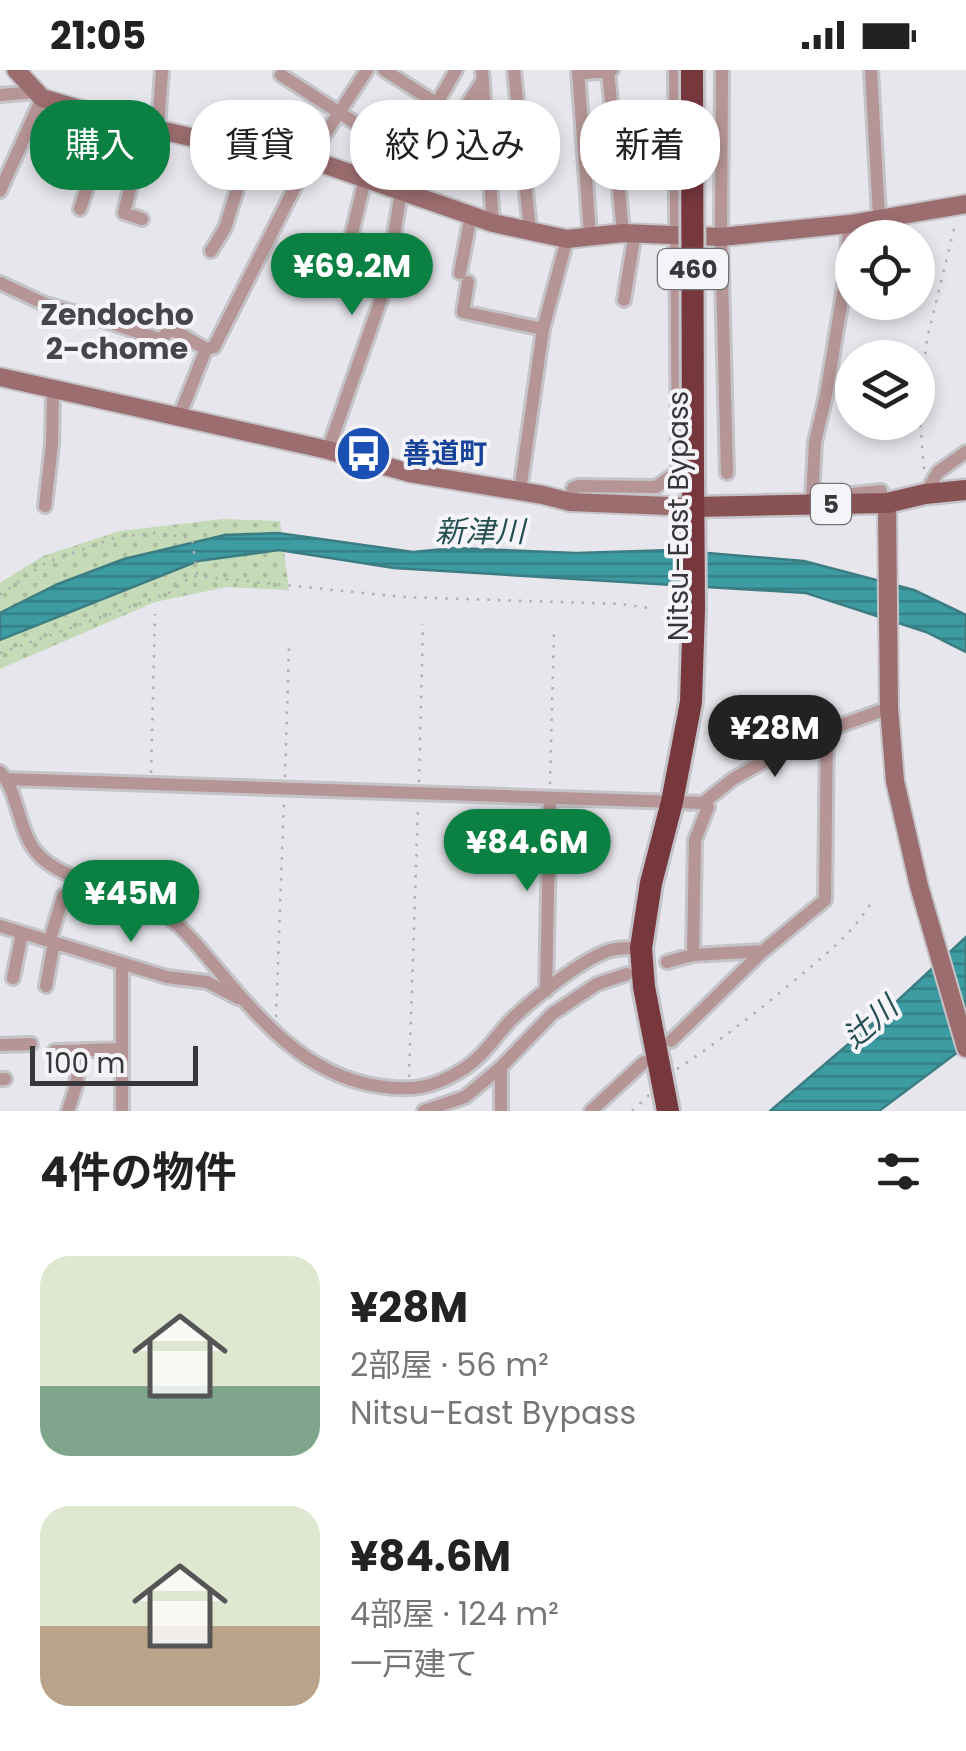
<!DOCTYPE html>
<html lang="ja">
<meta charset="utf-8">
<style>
body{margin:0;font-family:Poppins,"Noto Sans JP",sans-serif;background:#f2f2f2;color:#222;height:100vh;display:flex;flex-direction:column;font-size:38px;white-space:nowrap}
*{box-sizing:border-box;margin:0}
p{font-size:32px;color:#767676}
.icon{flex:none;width:55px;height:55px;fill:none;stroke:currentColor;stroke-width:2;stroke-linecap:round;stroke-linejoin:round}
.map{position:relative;height:1041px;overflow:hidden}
.side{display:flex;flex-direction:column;background:#fff;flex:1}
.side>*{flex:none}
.top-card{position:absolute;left:30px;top:30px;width:908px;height:90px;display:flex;gap:20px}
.tools{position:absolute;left:835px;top:150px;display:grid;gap:20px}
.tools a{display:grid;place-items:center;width:100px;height:100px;border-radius:50%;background:#fff;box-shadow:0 5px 15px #0003;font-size:50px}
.scale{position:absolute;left:30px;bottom:25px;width:168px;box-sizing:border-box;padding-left:10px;border:5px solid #38383a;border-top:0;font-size:28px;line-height:35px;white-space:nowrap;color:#38383a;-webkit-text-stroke:8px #f5f4f9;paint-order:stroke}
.price{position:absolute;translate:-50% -85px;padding:0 22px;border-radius:35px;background:#0b8043;color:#fff;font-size:32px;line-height:65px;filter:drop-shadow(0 2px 5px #0008)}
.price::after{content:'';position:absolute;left:50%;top:60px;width:30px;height:22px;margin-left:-15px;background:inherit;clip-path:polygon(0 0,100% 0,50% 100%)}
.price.selected{background:#222;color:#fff}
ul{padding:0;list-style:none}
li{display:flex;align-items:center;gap:30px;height:250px;padding:0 40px}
li span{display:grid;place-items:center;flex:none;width:280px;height:200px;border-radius:30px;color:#555}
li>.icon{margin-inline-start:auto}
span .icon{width:120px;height:120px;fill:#fffc;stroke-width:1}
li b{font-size:42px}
h2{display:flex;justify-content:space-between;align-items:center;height:120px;padding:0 40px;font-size:42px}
.chip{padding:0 35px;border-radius:40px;background:#fff;box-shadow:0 5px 15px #0003;font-size:35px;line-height:90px}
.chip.selected{background:#0b8043;color:#fff}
.status{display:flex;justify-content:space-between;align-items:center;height:70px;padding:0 50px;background:#fff;direction:ltr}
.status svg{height:28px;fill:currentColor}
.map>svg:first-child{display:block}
.grass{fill:url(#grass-dots)}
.water{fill:url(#water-rules);stroke:#3c7d83;stroke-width:2.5}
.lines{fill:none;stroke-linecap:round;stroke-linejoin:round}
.street-casing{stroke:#c4c3c8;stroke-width:18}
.secondary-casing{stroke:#c4c3c8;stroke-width:22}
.primary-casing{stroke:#c4c3c8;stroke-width:25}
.highway-casing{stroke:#c4c3c8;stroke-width:28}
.path{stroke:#afafb3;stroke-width:2.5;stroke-dasharray:2.5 8;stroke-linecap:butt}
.street{stroke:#b69596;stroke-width:12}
.secondary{stroke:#9c6d6f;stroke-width:18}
.primary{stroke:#885154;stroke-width:20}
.highway{stroke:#76373d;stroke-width:22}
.highway-bridge-casing{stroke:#c4c3c8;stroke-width:28;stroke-linecap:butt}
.highway-bridge{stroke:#76373d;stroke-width:22}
.labels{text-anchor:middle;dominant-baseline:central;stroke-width:8;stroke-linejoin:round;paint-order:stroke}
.shield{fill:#f5f4f9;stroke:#717073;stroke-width:2.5}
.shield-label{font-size:25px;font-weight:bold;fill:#38383a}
.transit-label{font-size:28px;font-weight:bold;fill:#164399;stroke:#f5f4f9;text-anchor:start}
.street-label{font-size:28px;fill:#38383a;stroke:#f5f4f9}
.neighbourhood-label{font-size:30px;font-weight:bold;fill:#46454a;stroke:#f5f4f9}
.water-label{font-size:30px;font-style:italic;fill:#254f52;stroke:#f5f4f9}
</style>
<div class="status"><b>21:05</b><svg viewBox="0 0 49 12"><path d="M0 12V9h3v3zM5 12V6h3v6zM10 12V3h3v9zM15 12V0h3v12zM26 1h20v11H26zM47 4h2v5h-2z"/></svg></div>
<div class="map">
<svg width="966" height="1041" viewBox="0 0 966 1041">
<defs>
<pattern id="grass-dots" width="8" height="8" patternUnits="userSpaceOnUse" patternTransform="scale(2.5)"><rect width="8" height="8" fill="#c5dab6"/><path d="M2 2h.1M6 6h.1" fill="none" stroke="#aabc9d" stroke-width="1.8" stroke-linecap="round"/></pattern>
<pattern id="water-rules" width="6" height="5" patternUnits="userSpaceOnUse" patternTransform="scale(2.5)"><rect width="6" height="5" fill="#3d9ba2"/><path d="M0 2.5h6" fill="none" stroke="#347f85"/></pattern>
</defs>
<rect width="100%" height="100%" fill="#e7e6ec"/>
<path class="grass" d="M223,449L280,451L289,520L227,517L155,532L0,599V513L43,486L120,461Z"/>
<path class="water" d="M278,463L413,482L455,478L576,483L672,480L804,491L914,520L966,545V582L926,562L806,523L394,498L279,480L198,491L0,570V543L58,514L124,489L225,465Z
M966,867V976L879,1041H770L880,947Z"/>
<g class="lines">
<defs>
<path id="street" d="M384,0L458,47
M482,0L493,153
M514,0L530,161
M578,0L590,165
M608,0L623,163
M722,0L721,167L727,403
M871,0L879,147
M578,4L612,0
M281,5L425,98
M0,25L35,22
M437,33L456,0
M158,58L162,0
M0,121L42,28
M409,124L483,10
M80,139L110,48
M142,149L124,143L145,57
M211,181L225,158L249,81
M343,201L365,109
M460,203L471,145
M468,212L463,242L543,259
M0,213L45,234L109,252L161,270L168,261H175L206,279
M624,230L635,163
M179,347L206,279L214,277L309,89L367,0
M328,380L386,215L401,122
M520,421L543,259L567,169
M925,424L938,402L966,382
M842,425L881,421V433
M822,427L812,428L815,372L826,325L846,205L849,154
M570,432L573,418L578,416L656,417L676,403L678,398L675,0
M45,436L52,374L53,320
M0,702C18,720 18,761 37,783C62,813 126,817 160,841C181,855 197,875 213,894C257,946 302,1002 372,1015C410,1022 433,1019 465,998C485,985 496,965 512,949C534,928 583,888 611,880C621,877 632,878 641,878
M7,709L703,733L733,709L827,656L836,657L889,638
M0,856L167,907L207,912L238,928
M50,870L63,826
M693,885L695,770L708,737L703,733
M667,892L693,885L763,881
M13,908L22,863
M46,916L54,872
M546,921L550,728
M671,971L763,881L825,830L827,656
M0,975L31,974
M55,981L122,979
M501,997V1041
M0,1009H5
M68,1041L76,1016L81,980
M122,1041V894
M424,1041L465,1027L501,997L552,944L597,914L627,904
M591,1041L644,992"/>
<path id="secondary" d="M16,0L42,28L110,48L249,81L309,89L493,153L567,169L623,163L721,167L849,154L966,134
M0,307L328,380L410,403L543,425L570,432L694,437
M887,433L889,638L895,711L919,816L966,978"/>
<path id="primary" d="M694,437L887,433L925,424L966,420"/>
<path id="highway" d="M668,1041L644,917L641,878L651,813L672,732L691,632L694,539L693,398"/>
</defs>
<use href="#street" class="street-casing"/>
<use href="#secondary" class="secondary-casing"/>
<use href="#primary" class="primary-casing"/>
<use href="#highway" class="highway-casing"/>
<path class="path" d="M924,399L919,340L927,269L956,151
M0,525L45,493L117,467L154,463L192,468L197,505
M0,583L169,523L189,508L197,506L402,527L621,534L655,539
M151,703L155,544
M285,707L289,578
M419,712L423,554
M550,714L554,560
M276,947L284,730
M677,999C717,973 753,945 789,915C820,889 850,867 871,833
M409,1007L418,735
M632,1041L649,1025"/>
<use href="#street" class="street"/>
<use href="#secondary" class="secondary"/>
<use href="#primary" class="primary"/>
<use href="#highway" class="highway"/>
<defs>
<path id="highway-bridge" d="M692,0L693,398"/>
</defs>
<use href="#highway-bridge" class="highway-bridge-casing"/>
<use href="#highway-bridge" class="highway-bridge"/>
</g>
<defs>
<symbol id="bus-disc" viewBox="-11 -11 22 22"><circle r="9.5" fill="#1a4fb4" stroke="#f5f4f9"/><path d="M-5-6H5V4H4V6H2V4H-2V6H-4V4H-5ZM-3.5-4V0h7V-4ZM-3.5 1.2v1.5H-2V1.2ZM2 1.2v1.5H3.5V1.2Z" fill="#fff"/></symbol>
</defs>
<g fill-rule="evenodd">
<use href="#bus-disc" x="332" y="352" width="63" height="63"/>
</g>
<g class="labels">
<g class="shield">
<rect x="658" y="179" width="70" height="40" rx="8"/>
<rect x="811" y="414" width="40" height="40" rx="8"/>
</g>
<g class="shield-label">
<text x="693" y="199">460</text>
<text x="831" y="434">5</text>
</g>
<g class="transit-label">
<text x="403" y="383">善道町</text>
</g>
<g class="street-label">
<text transform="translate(678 446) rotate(-90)">Nitsu-East Bypass</text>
</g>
<g class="neighbourhood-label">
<text x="117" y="244">Zendocho<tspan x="117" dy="34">2-chome</tspan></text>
</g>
<g class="water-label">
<text x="480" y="461">新津川</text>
<text transform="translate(870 952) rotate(-41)">辻川</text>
</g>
</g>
</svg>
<div class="tools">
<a><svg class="icon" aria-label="locate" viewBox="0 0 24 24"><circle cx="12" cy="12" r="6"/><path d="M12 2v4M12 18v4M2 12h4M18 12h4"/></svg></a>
<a><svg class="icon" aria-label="layers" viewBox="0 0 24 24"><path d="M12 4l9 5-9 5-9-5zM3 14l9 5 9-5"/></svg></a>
</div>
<div class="scale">100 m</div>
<b class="price" style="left:352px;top:248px">¥69.2M</b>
<b class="price selected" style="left:775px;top:710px">¥28M</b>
<b class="price" style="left:527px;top:824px">¥84.6M</b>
<b class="price" style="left:131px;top:875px">¥45M</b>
<div class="top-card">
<a class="chip selected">購入</a>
<a class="chip">賃貸</a>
<a class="chip">絞り込み</a>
<a class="chip">新着</a>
</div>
</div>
<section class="side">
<h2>4件の物件<svg class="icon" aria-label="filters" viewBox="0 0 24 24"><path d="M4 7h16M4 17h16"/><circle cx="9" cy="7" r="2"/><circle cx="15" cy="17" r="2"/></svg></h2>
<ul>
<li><span style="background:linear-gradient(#dfe7d0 65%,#7fa58c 0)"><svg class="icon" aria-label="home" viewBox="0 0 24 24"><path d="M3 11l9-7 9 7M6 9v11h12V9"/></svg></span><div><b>¥28M</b><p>2部屋 · 56 m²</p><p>Nitsu-East Bypass</p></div></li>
<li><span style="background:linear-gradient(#dfe7d0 60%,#b9a48a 0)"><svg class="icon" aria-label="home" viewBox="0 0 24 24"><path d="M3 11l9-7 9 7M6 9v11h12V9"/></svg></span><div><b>¥84.6M</b><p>4部屋 · 124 m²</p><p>一戸建て</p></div></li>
</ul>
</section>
